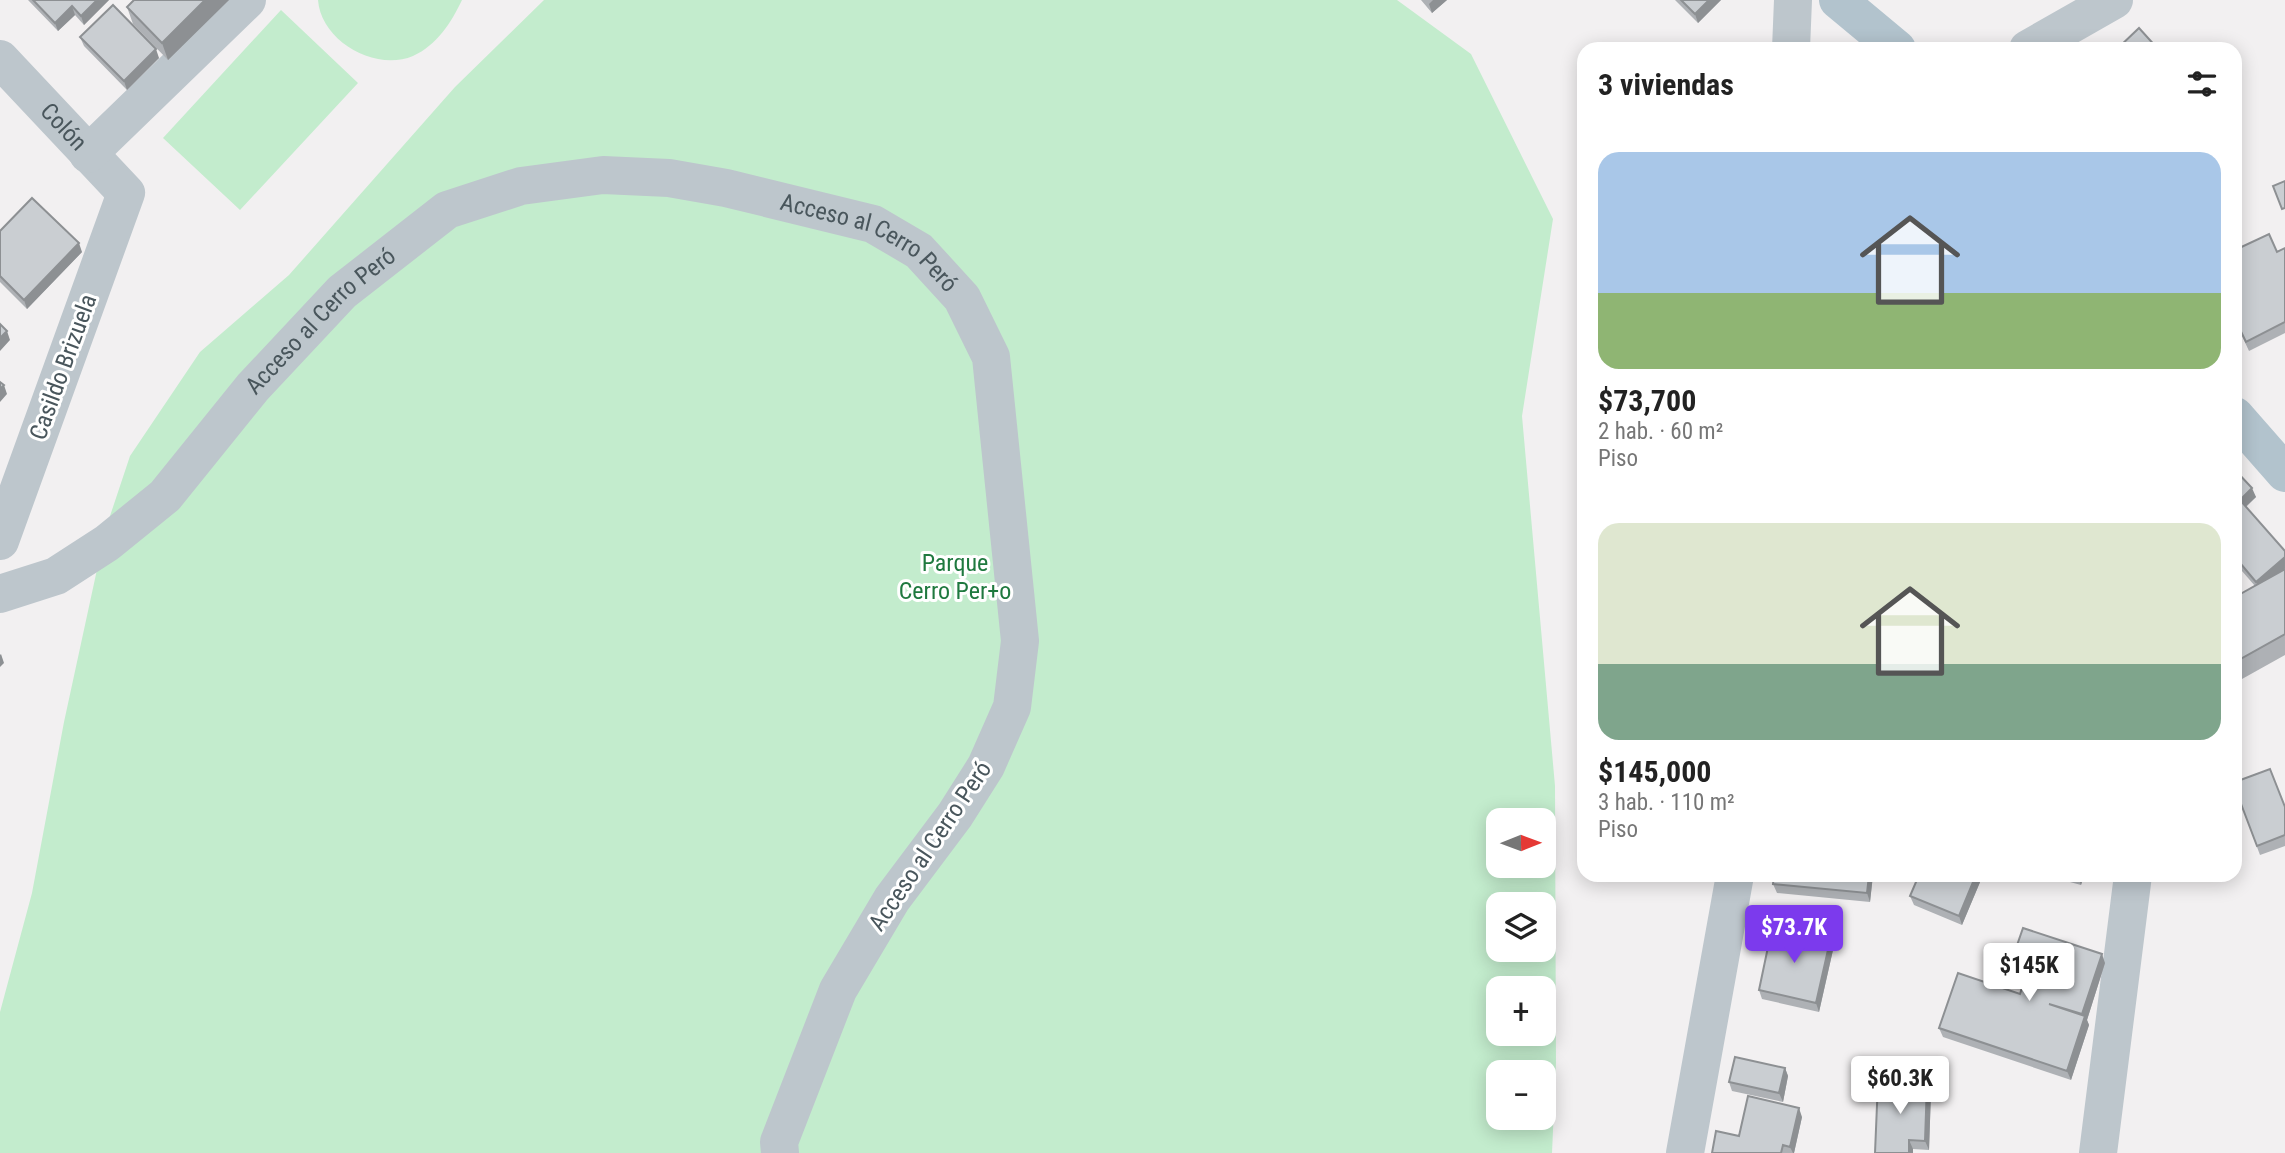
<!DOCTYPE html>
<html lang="es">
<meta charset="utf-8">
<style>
body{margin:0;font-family:"Roboto Condensed",sans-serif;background:#f2f2f2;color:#222;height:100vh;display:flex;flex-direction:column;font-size:26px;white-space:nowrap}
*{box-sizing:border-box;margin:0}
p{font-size:23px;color:#767676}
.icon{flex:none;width:38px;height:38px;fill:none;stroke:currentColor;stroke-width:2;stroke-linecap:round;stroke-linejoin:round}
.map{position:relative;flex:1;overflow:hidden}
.drawer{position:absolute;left:1577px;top:42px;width:665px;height:840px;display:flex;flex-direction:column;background:#fff;border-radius:21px;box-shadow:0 4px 18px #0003}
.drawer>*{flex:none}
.needle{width:46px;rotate:89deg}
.fabs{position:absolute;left:1486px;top:808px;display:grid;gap:14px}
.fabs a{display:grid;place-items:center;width:70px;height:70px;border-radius:14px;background:#fff;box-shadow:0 4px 18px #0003;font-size:35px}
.price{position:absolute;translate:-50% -60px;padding:0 16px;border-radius:7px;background:#fff;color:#222;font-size:23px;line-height:46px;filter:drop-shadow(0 2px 4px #0008)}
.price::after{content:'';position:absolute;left:50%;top:42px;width:21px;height:16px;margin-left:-10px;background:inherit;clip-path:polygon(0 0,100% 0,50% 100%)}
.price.on{background:#7c3aed;color:#fff}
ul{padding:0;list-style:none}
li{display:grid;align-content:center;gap:14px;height:371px;padding:0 21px}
li span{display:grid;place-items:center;height:217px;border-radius:21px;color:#555}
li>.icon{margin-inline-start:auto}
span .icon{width:126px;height:126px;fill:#fffc;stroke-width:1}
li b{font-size:30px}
h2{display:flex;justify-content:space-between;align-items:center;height:84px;padding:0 21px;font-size:30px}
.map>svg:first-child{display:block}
.green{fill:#c3eccd;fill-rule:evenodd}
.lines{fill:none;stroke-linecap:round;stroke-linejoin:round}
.minor{stroke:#bdc6cc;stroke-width:38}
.major{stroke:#b2c3cd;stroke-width:38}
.wall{fill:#aeb1b5}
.shaded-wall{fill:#8d9093}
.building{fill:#caced2;stroke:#8d9093;stroke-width:2}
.labels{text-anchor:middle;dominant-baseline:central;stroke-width:6;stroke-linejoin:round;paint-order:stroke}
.street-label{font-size:24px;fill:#49565c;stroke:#fff}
.park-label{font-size:24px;fill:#1f793f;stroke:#fff}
</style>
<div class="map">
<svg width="2285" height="1153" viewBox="0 0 2285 1153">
<rect width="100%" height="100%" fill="#f2f0f1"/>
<path class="green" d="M318,0H462C451,23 437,45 413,56C375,72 321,41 318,0Z
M544,0H1397L1471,54L1553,219L1522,416L1555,786L1556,1063L1552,1153H0V1012L32,893L64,722L106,528L130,456L200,352L289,275L455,87ZM1498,821H1544V866H1498ZM1498,905H1544V950H1498ZM1498,989H1544V1034H1498ZM1498,1073H1544V1118H1498Z
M281,10L358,83L240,210L163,138Z"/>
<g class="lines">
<g class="minor">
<path d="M1791,49L1793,0"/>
<path d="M2028,49L2114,0"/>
<path id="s1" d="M0,59L126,193L0,541"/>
<path d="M88,154L247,0"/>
<path id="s2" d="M0,594L56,576L107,543L165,496L253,387L342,292L447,210L521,186L603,175L669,178L726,188L873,224L919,251L962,298L991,357L1020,641L1012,707L986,766L955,815L892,899L838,990L779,1142L780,1153"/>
<path d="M1685,1153L1735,875"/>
<path d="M2098,1153L2133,875"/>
</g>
<path class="major" d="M1838,0L1897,49
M2235,416L2285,473"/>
</g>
<path class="wall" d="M28,0H109L84,25L75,15L58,31Z
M229,0L168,60L133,24L127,7Z
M1421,0H1447L1432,13Z
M1675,0H1721L1698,23Z
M80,37L159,58L127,90L84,46Z
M0,231L82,252L27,309L0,282Z
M2285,248V333L2249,351L2235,321V302L2237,301L2235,296V250L2277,252Z
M2235,470L2256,497L2246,507L2285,569V655L2242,679L2235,667V597L2255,586L2235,563Z
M2235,788L2285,807V846L2260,855Z
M1873,875L1870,902L1777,893L1773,884Z
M1919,875H1983L1962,925L1914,905L1910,896Z
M2044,875H2084L2081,885Z
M1830,941L1833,950L1819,1012L1762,999L1759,990Z
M2015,951L2105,963L2087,1020L2089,1025L2071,1080L1943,1037L1939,1028L2020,994L2030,964L2018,960Z
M1785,1068L1788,1076L1783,1102L1732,1091L1729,1082Z
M1927,1083L1931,1092L1929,1150L1913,1149L1875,1153Z
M1802,1117L1794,1153H1712L1739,1136Z"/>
<path class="shaded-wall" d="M97,0H109L84,25L81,16Z
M205,0H229L168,60L162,43Z
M1433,0H1447L1432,13L1429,4Z
M1709,0H1721L1698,23L1695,14Z
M72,6L75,15L58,31L55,23Z
M156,49L159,58L127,90L124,81Z
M79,243L82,252L27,309L24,300Z
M7,331L10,340L0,351V338Z
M4,385L7,394L0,402V389Z
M2252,488L2256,497L2243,509L2240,500Z
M2285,557V568L2260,591L2256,582Z
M1,654L4,663L0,667V655Z
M1869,875H1873L1870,902L1867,893Z
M1976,875H1983L1962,925L1959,916Z
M2078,875H2084L2081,885L2078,876Z
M1830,941L1833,950L1819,1012L1816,1003Z
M2102,954L2105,963L2087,1020L2089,1025L2071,1080L2067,1071L2084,1019L2082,1014Z
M1785,1068L1788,1076L1783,1102L1779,1093Z
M1927,1083L1931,1092L1929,1150L1925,1141Z
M1799,1108L1802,1117L1794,1153H1793L1790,1147Z
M1909,1140L1913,1149V1153H1909Z"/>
<path class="building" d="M33,0H97L81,16L72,6L55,23Z
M134,0H205L162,43L127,7Z
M1681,0H1709L1695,14Z
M113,5L156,49L124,81L80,37Z
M2139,28L2158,49H2117Z
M2285,181V208L2282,209L2273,186Z
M32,198L79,243L24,300L0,276V231Z
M2269,234L2277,252L2285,248V322L2246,342L2235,319V302L2238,300L2235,294V250Z
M0,324L7,331L0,338Z
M0,382L4,385L0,389Z
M2235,470L2252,488L2240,500L2285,551V557L2256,582L2235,557Z
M2285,569V634L2235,662V597Z
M2270,769L2285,807V835L2257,846L2235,788V782Z
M1774,875H1869L1867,893L1773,884Z
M1919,875H1976L1959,916L1910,896Z
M1772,928L1830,941L1816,1003L1759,990Z
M2023,928L2102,954L2082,1014L2049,1004L2085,1016L2067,1071L1939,1028L1958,973L2020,994L2032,956L2015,951Z
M1735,1057L1785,1068L1779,1093L1729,1082Z
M1878,1081L1927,1083L1925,1141L1909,1140V1153H1875Z
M1748,1096L1799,1108L1790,1147L1783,1145L1781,1153H1712L1716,1131L1739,1136Z"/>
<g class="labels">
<g class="street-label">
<text stroke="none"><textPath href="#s1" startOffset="93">Colón</textPath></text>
<text stroke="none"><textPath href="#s2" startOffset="1038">Acceso al Cerro Peró</textPath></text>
<text stroke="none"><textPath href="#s2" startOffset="429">Acceso al Cerro Peró</textPath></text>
<text transform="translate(63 367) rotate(-70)">Casildo Brizuela</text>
<text transform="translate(930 846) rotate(-56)">Acceso al Cerro Peró</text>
</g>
<g class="park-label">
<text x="955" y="563">Parque<tspan x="955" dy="28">Cerro Per+o</tspan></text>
</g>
</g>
</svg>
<div class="fabs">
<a><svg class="needle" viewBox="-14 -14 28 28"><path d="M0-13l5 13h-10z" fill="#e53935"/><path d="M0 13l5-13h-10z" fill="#767676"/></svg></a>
<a><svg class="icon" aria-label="layers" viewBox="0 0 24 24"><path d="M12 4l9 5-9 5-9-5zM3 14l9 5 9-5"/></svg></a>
<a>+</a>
<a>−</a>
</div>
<b class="price on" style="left:1794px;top:965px">$73.7K</b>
<b class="price" style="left:2029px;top:1003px">$145K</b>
<b class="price" style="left:1900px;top:1116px">$60.3K</b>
<section class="drawer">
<h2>3 viviendas<svg class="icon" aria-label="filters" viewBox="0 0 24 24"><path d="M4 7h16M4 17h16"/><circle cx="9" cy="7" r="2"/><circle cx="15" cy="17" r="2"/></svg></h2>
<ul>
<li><span style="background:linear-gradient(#a9c7e8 65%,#8fb573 0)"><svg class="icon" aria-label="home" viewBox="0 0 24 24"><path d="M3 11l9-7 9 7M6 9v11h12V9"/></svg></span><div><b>$73,700</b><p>2 hab. · 60 m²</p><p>Piso</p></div></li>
<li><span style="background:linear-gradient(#dfe7d0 65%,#7fa58c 0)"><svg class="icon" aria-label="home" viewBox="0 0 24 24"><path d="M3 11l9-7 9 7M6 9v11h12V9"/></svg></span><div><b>$145,000</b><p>3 hab. · 110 m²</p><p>Piso</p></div></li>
</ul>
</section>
</div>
